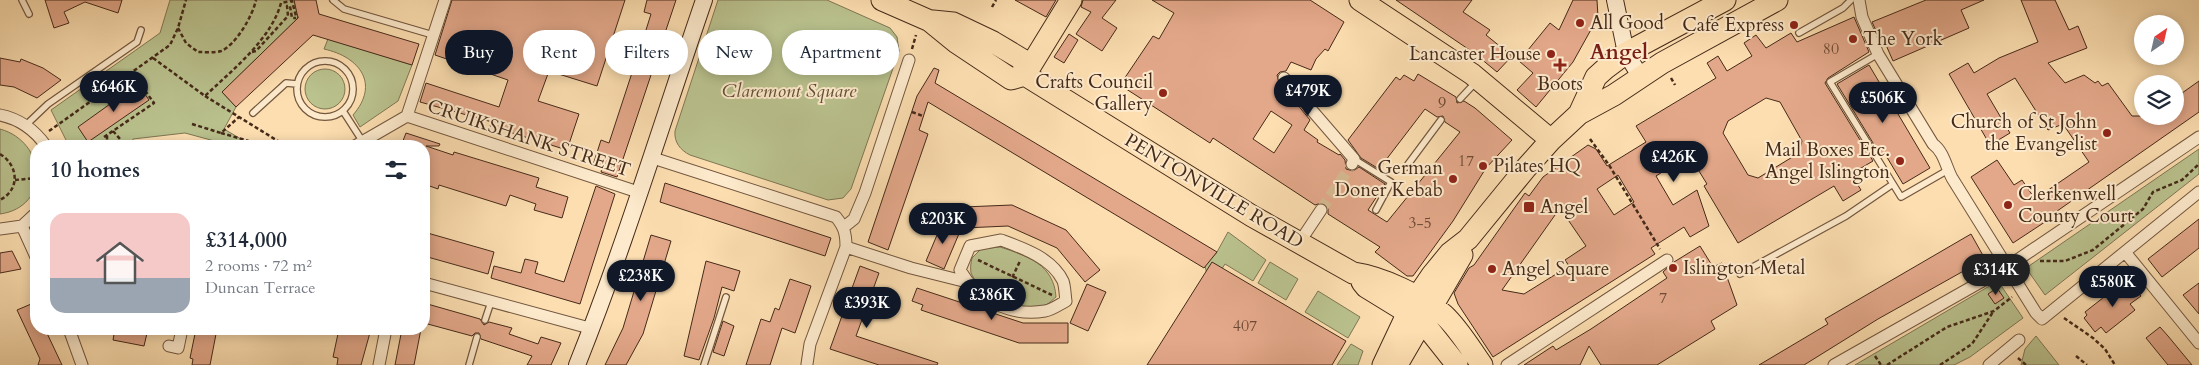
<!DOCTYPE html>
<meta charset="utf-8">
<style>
body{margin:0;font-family:Cardo,serif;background:#f2f2f3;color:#1f2937;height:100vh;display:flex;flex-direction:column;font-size:19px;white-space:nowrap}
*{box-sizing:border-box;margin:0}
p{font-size:16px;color:#747a83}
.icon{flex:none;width:28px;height:28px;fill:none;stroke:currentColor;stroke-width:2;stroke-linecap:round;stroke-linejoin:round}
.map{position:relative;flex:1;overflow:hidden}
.side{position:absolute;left:30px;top:140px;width:400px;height:195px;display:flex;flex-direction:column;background:#fff;border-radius:20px;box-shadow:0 2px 12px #0003}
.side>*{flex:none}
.hud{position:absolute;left:445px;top:30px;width:475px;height:45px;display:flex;gap:10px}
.needle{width:32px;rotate:34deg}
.fabs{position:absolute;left:2134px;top:15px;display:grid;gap:10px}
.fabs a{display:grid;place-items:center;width:50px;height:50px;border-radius:50%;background:#fff;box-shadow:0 2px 12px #0003;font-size:25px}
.price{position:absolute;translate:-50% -42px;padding:0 11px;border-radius:18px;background:#111827;color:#fff;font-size:16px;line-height:32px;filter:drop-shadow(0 1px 2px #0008)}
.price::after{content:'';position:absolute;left:50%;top:30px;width:15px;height:11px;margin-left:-8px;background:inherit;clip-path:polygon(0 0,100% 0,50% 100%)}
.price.active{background:#222;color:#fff}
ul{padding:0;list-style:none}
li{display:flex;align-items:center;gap:15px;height:125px;padding:0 20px}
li+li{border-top:1px solid #e0e1e3}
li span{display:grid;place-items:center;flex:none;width:140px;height:100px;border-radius:15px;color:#555}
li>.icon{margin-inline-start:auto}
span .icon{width:60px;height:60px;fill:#fffc;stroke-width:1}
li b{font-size:21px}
h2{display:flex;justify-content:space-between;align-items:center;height:60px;padding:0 20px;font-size:21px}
.chip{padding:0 18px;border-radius:22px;background:#fff;box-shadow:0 2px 12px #0003;font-size:18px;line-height:45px}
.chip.active{background:#111827;color:#fff}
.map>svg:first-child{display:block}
.green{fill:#bac28e;stroke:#807654}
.building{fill:#e3a88a;stroke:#452a19;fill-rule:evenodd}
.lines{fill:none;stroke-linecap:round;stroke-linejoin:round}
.street-tunnel{stroke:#d7ba92;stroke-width:11;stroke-dasharray:11 5.5;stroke-linecap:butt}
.lane-casing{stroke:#73573f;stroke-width:8}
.street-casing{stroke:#73573f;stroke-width:13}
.secondary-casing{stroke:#452a19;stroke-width:18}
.primary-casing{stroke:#452a19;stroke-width:21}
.highway-casing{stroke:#452a19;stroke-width:23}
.path{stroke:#452a19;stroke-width:2.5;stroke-dasharray:4 2.5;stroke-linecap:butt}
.lane{stroke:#fdeacc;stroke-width:5.5}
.street{stroke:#fdeacc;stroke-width:11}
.secondary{stroke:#fdeacc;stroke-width:16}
.primary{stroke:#fcdeb0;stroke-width:19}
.highway{stroke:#fcdeb0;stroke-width:21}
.poi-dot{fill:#8f2418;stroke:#fdeacc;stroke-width:2}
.labels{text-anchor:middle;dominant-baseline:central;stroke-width:4;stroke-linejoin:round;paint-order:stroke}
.number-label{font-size:16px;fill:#6c4a35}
.poi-label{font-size:19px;fill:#452a19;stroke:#fdeacc;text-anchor:start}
.park-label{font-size:19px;font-style:italic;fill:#625036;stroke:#fdeacc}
.street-label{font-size:19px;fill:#452a19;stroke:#fdeacc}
.quarter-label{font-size:21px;font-weight:bold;fill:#7a1f14;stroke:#fdeacc}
</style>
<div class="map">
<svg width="2199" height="365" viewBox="0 0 2199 365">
<rect width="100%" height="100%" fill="#fcdeb0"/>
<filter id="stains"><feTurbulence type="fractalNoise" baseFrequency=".004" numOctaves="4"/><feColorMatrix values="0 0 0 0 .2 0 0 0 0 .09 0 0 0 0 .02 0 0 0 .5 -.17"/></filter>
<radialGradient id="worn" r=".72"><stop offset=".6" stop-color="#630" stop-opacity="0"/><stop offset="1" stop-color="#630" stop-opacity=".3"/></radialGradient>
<path class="green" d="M170,0H294L298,18L222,92L236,107L224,129L251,145L250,146H233L185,133L133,139L131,146H69L51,110L160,33Z
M718,0H827L890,28L897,37L899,51L851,189L843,198L828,200L690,155C680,150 674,142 675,131Z
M328,39L412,65L398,101L360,127L353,115C380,84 360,57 324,49Z
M305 89a20 20 0 1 1 40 0a20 20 0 1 1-40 0Z
M0,129C47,142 51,207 0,214Z
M2199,149V174L2045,295L2026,268Z
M1228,232L1266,260L1253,281L1225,264L1218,275L1208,279L1205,266L1217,252Z
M1000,247C1028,256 1054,265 1056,297C1052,300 1048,305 1043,306C1019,314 981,296 971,273C970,268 971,262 972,258L981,249Z
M1270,262L1298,279L1286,300L1258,283Z
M1998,281L2023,318L1970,357L1954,365H1855Z
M1318,291L1360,317L1348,338L1305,312Z
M2036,336L2059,365H2021L2025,349Z
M1351,344L1363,351L1358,365H1337Z"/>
<path class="building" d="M45,0H122L118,13L85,2L64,12L69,23L54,28Z
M294,0H316L319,14L419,44L412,65L313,35L236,107L222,92L298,18Z
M452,0H625L597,86L549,71L538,101L579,114L567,150L490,126L492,122L420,102L426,83L499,107L508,80L435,55Z
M647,0H676L617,177L601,172L602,168L593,165L601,140L609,143L646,30L651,14L644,12Z
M1015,0H1056L1046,17Z
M1083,0H1116L1102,18L1117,28L1102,51L1076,34L1091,12L1081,7Z
M1152,0H1310L1344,22L1328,51L1325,49L1316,59L1311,70L1291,62L1286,71L1280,72L1277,75L1279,83L1275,89L1297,104L1310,120L1304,130L1318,140L1317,142L1339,155L1340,154L1345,160L1346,169L1353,171L1359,167L1385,184L1368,210L1387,222L1460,132L1445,122L1443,116L1437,117L1425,109L1379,169L1361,158L1348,140L1396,77L1400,80L1404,75L1414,81L1418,74L1456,97L1457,103L1464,101L1475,108L1512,140L1486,168L1453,221L1413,276H1407L1375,252L1380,247L1328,214V207L1325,204L1321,203L1315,205L1213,138L1210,143L1120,85L1153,36L1159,39L1174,13ZM1271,111L1292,125L1274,153L1253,139Z
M1396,0H1472L1463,12L1490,30L1486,35L1512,56L1497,72L1474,53Z
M1573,0H1597L1598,17L1573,62L1536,107L1517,90L1533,73L1519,61L1550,23L1559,30Z
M1926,0H1984L1961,10L1969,28L1893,61L1886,45L1883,46L1872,22Z
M2021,0H2055L2069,30L2078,26L2087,48L2048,63L2065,83L2084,75L2095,83L2098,81L2102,86L2108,83L2132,116H2175V98L2199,81V112L2050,216L2051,218L2013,243L1971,177L1997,160L2014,185L2022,180L2035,199L2089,162L2063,124L2048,130L2015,78L1987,94L2010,133L1990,145L1949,74L1968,63L1974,73L1999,58L2038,42Z
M1854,17L1869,52L1828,78L1825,83L1873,161L1851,174L1861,190L1843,201L1834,186L1738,243L1704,186L1707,184L1689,155L1656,176L1673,205L1697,190L1709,226L1690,237L1684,227L1651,248L1655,254L1493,357L1458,304L1454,293L1469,268L1474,265L1525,193L1529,196L1543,177L1588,145L1596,149L1607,166L1646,142L1636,126L1716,78L1707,63L1718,56L1727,71L1752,56L1744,43L1756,35L1766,48L1791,33L1797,42ZM1766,98L1780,102L1802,141L1799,153L1758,178L1748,175L1723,133L1728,121ZM1618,175L1634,202L1614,215L1597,189ZM1560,208L1586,246L1565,260L1569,266L1524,294L1502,290Z
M1069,34L1078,40L1064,63L1054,57Z
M0,58L20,62L21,59L43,68L61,80L37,98L14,87L0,85Z
M1869,65L1930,168L1903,184L1885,154L1881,156L1837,84Z
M934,68L939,70L935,83L1217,252L1204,268L928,102L919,130L928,134L888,250L868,242L917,96Z
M138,84L149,100L88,142L78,127Z
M406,133L440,144L439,146H426L453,155L454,152L539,178L536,187L568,197L562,218L534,210L536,204L510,195L506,206L439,185L438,189L424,184V146H401Z
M665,183L831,238L825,256L660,202Z
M596,186L615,194L580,304L491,278L494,266L521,273L525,259L538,262L535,273L564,282Z
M1012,205L1066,230L1100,270L1085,282L1057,248L1008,226L964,228L963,207Z
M2199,219V248L2162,277L2148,259Z
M943,221L961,229L944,269L926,261Z
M424,232L494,252L488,274L424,256Z
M1971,234L1985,259L1878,319L1804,365H1759L1828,324L1825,319Z
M651,235L671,241L643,334L626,365H605L623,328Z
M1700,246L1713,267L1722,263L1737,305L1711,321L1715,329L1657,365H1601L1589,346L1580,365H1524L1553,346L1556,350L1591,329L1667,278L1663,272L1674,262Z
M12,251L21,269L0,273V253Z
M706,261L740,271L734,291L722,287L714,318L699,360L684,356Z
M1212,262L1346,341L1332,365H1147Z
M860,266L879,273L856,336L938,363L937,365H879L830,349Z
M790,279L811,286L795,333L782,328L770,365H746L761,319L770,322L775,308L779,310Z
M2127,279L2141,296L2130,304L2135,310L2106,333L2101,327L2095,332L2084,318L2087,315L2085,312Z
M2199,283V314L2183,295Z
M1087,284L1106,292L1088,331L1070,323Z
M917,288L1023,323H1068V343H1019L921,310L923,305L912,301Z
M1997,288L2004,298L1995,304L1988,294Z
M36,302V329H45L62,365H38L40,359L17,310Z
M424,303L480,319L484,325L489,322L512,328L509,334L538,344L541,337L561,343L551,365H527L532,356L481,339L479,333H475L472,336L424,323Z
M723,321L734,326L724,356L713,352Z
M2160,327L2168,336L2192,365H2168L2146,338Z
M115,329H148L144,346L113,340Z
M196,329H217L210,365H192L193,359L190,358Z
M339,329H371L361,365H337L338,358L333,357Z
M402,329H421L414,365H395Z"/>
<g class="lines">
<path class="street-tunnel" d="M1321,210L1352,164"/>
<defs>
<path id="lane" d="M22,0L29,14
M333,0L344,9L433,35
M1799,33L1843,8L1851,0
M1878,54L1830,82L1901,197L1948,170
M297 89a28 28 0 1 1 56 0a28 28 0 1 1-56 0Z
M1460,99L1475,83
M343,111L363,142
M253,113L286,83L297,84
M26,125L48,104L137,42L141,30
M1354,159L1391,182L1376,210
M1406,167L1441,120
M1740,274L1846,216L1893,184
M485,320L491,302
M469,365L477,337
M704,365L726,297"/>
<path id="street" d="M1859,0L1862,17L1878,54L1933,144C1944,152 1946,167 1952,178C1980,223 2008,268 2036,313L2042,319L2199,192
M1284,78L1354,159L1352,164
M0,115C20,119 34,129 46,146
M407,116L641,193
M407,116L445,0
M355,146L407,116
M653,158L836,217C844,227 846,233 846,247L810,344L807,364
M22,226L36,257
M844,227L854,219L865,193L909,60
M0,229L22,226L36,213
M1001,240C1023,248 1052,258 1063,281C1065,286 1065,295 1066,301C1060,304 1052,310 1045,311C1011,317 977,300 960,270L970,246Z
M1299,243L1321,210
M846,247L911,268L967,282
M2125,252L2199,343
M424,283L593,329
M69,329L82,365
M169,346L178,348L182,329
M379,365L386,329
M1507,365L1667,260
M1834,365L2007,267L2199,137
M1989,365L2019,340"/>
<path id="secondary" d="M1615,0L1626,53L1640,76
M577,365C625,245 662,122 704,0"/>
<path id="primary" d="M1382,365L1407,312
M1398,365L1423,322"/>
<path id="highway" d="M882,0L930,21L957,43L1011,79L1025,75
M1360,0L1472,74L1551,140
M933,21L953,23L993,42L1023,60L1025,75
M1025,75L1252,216L1353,273C1381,277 1423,296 1444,315C1459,329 1470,348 1482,365
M1025,75L1071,0
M1579,114L1596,77L1606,68L1626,53L1725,0
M1362,282L1366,287L1423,322L1457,365
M1407,312L1432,275L1450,253L1468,239L1526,168L1551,140L1579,114L1614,95L1662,63L1777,0
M1426,317L1462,255"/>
</defs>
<use href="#lane" class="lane-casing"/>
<use href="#street" class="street-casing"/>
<use href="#secondary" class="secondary-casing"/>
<use href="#primary" class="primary-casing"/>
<use href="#highway" class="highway-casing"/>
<path class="path" d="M992,7L996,0
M178,28L186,43L198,52C205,52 215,53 221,51C236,45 253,15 256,0
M912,49L916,35
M252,52L256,51L288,16L287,6H290L292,18H296
M153,58L205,96C231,71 271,40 281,3L292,1L296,16L298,18
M1671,78L1675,85
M205,96L286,146
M912,112L923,116
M192,124L221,133L239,117
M49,131L170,45L178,28L186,0
M113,131L120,139L121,146
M221,133L266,146
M104,137L154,103L132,73
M1590,139L1609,165L1660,249
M80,146L88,144
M107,146V135
M0,154C18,165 21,189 0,200
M15,180L36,178
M978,260L1052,295
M2040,261H2065L2093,250L2143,209L2153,192L2182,180L2199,164
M1004,295L1020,261
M2064,318L2093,338L2105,349L2115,365
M1875,356L1881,365
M2076,356L2087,365
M2018,358L2026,365
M1887,365L1947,327L1994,311L2012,297
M1940,365L1972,344L1993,312"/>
<use href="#lane" class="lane"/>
<use href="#street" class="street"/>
<use href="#secondary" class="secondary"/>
<use href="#primary" class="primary"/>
<use href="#highway" class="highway"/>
</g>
<g class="poi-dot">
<circle cx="1580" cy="23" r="5"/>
<circle cx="1794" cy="25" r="5"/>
<circle cx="1853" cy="39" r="5"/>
<circle cx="1551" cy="54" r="5"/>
<path d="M1557.5 57.5h5v5h5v5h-5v5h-5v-5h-5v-5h5z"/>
<circle cx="1163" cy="93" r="5"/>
<circle cx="2107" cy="133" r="5"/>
<circle cx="1900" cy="161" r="5"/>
<circle cx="1483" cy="166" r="5"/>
<circle cx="1453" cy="179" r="5"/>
<circle cx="2008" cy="205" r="5"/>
<rect x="1523" y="201" width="12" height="12" rx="2.5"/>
<circle cx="1673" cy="268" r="5"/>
<circle cx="1492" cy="269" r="5"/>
</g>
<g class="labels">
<g class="number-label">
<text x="1831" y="49">80</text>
<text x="1442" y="103">9</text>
<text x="1466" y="161">17</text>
<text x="1420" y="223">3-5</text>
<text x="1663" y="298">7</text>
<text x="1245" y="326">407</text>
</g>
<g class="poi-label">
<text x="1590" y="23">All Good</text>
<text x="1784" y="25" text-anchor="end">Cafe Express</text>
<text x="1863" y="39">The York</text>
<text x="1541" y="54" text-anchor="end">Lancaster House</text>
<text x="1153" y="82" text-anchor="end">Crafts Council<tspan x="1153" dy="22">Gallery</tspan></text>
<text x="1560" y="84" text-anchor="middle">Boots</text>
<text x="2097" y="122" text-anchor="end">Church of St John<tspan x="2097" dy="22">the Evangelist</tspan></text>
<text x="1890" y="150" text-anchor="end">Mail Boxes Etc.<tspan x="1890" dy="22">Angel Islington</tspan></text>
<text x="1493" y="166">Pilates HQ</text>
<text x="1443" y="168" text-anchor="end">German<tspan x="1443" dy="22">Doner Kebab</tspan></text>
<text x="2018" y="194">Clerkenwell<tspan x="2018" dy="22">County Court</tspan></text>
<text x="1540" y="207">Angel</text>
<text x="1683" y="268">Islington Metal</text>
<text x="1502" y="269">Angel Square</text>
</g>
<g class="park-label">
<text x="789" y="91">Claremont Square</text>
</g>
<g class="street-label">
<text transform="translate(529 138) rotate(18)">CRUIKSHANK STREET</text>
<text transform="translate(1214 191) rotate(31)">PENTONVILLE ROAD</text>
</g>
<g class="quarter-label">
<text x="1619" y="52">Angel</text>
</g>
</g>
<rect width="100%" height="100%" filter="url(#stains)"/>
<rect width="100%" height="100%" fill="url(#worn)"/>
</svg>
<div class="fabs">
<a><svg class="needle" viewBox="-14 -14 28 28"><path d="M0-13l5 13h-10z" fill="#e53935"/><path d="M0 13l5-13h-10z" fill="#747a83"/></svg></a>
<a><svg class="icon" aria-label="layers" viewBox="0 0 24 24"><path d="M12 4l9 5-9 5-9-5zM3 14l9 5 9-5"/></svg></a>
</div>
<b class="price" style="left:114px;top:113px">£646K</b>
<b class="price" style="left:1308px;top:117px">£479K</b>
<b class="price" style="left:1883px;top:124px">£506K</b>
<b class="price" style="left:1674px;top:183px">£426K</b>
<b class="price" style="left:943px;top:245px">£203K</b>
<b class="price active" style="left:1996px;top:296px">£314K</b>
<b class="price" style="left:641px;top:302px">£238K</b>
<b class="price" style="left:2113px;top:308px">£580K</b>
<b class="price" style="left:992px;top:321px">£386K</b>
<b class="price" style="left:867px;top:329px">£393K</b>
<div class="hud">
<a class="chip active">Buy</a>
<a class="chip">Rent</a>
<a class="chip">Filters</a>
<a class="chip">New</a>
<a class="chip">Apartment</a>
</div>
<section class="side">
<h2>10 homes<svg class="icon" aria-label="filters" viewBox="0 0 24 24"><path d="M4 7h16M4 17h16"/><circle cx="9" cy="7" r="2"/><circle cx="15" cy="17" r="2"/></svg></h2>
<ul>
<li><span style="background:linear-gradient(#f6c9c9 65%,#9aa5b1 0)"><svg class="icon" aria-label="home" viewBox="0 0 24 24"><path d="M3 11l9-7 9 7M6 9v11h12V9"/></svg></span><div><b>£314,000</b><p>2 rooms · 72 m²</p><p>Duncan Terrace</p></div></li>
</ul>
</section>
</div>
